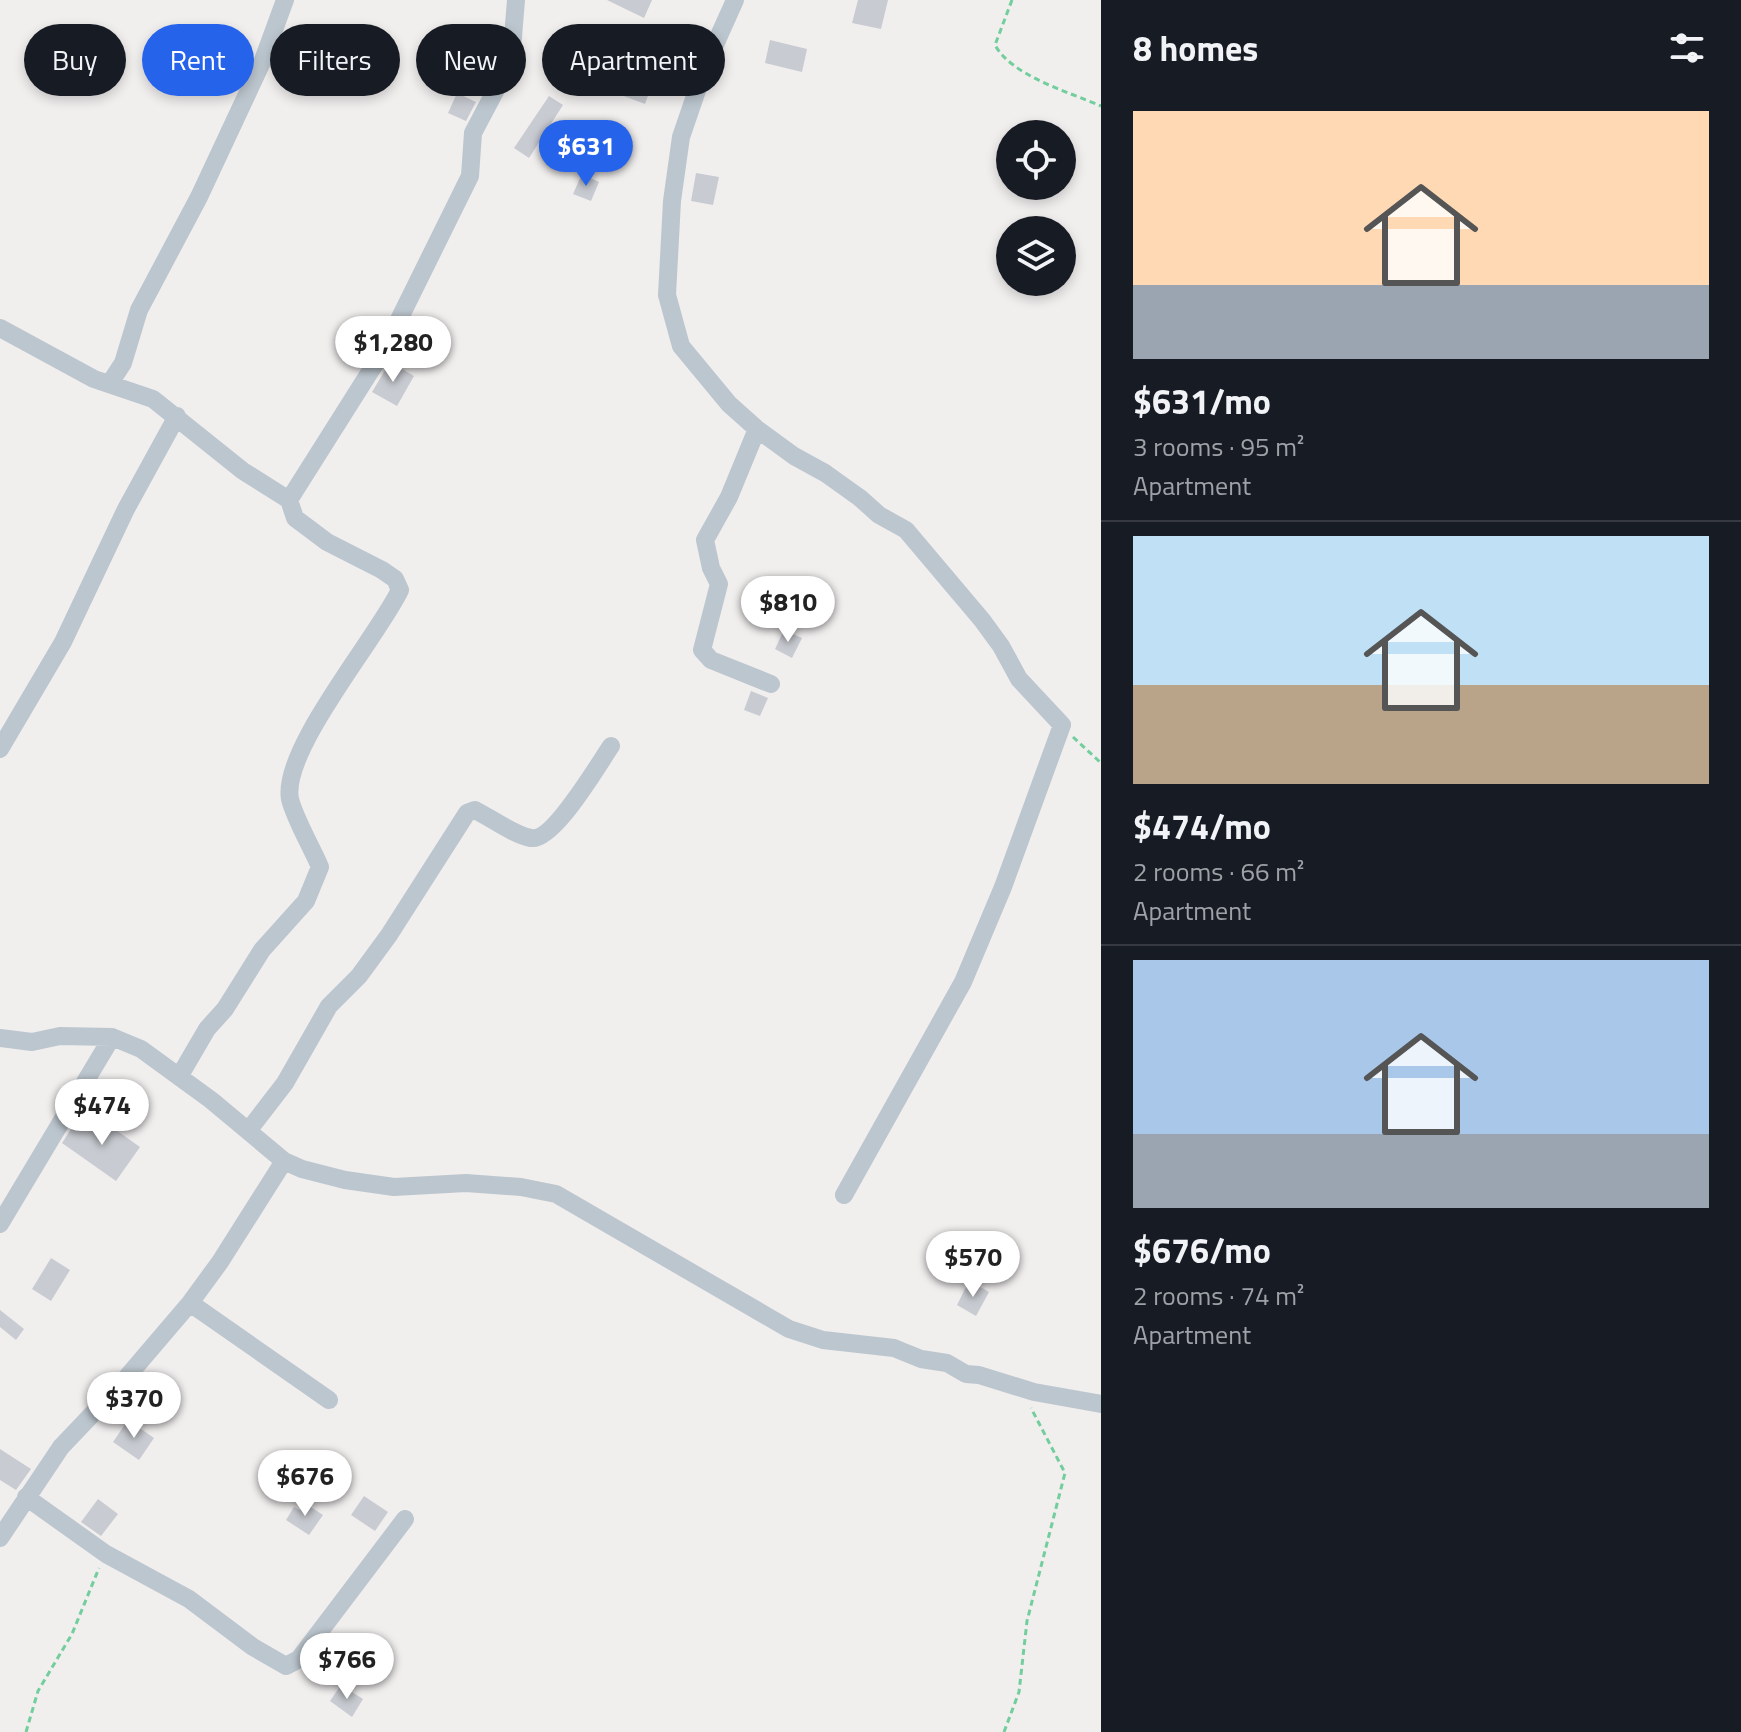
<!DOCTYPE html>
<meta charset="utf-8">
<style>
body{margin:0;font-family:"Titillium Web",sans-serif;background:#20242c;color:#f1f3f6;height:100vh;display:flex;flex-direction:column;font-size:30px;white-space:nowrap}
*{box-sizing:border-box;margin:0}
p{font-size:26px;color:#9ea1a6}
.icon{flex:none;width:44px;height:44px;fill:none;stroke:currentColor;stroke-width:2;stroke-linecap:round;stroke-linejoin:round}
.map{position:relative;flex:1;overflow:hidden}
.panel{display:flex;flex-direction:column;background:#171b24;width:640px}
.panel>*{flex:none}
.banner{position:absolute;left:24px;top:24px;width:760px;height:72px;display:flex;gap:16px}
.controls{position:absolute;left:996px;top:120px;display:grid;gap:16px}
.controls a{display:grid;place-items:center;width:80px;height:80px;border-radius:50%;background:#171b24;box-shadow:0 4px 12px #0003;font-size:40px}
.price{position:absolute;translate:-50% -68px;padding:0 18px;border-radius:28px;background:#fff;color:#222;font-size:26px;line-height:52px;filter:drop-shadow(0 2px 4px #0008)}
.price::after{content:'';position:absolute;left:50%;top:48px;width:24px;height:18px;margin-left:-12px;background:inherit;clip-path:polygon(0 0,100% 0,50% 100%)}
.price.active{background:#2563eb;color:#fff}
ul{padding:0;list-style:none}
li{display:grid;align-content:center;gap:16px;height:424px;padding:0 32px}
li+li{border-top:2px solid #363941}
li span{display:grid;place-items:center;height:248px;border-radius:0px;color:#555}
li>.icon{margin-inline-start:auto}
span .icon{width:144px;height:144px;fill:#fffc;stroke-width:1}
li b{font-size:34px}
h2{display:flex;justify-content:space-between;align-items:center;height:96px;padding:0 32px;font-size:34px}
.tag{padding:0 28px;border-radius:36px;background:#171b24;box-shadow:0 4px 12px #0003;font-size:28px;line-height:72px}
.tag.active{background:#2563eb;color:#fff}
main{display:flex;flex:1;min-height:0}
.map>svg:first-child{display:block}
.building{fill:#c8cbd1}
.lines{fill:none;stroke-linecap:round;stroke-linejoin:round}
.path{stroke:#72ce9d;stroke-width:3;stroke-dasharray:6 4;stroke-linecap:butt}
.minor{stroke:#bcc6ce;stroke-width:18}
</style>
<main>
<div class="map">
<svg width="1101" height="1732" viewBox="0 0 1101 1732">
<rect width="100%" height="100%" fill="#f1eeee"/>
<path class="building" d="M607,0H652L644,18Z
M858,0H888L881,29L852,23Z
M770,40L807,49L802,72L765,63Z
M596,50L656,73L645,104L621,95L622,91L586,78Z
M457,93L476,102L466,121L448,113Z
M549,96L563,105L529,158L514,148Z
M696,173L719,177L713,205L691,201Z
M582,174L599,182L591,201L573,194Z
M390,362L414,376L397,406L372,392Z
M790,579L810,589L803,604L782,594Z
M784,630L802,638L792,658L775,649Z
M751,691L768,698L760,716L744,710Z
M79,1117L100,1132L106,1123L140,1147L116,1181L62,1143Z
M51,1258L70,1270L51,1301L32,1289Z
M975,1284L989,1292L976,1316L957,1305L966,1287L971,1290Z
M0,1310L24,1329L16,1340L0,1327Z
M128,1420L154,1438L139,1460L113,1442Z
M0,1449L31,1469L16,1490L0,1480Z
M364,1496L388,1512L375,1531L351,1515Z
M98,1499L118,1514L101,1536L81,1522Z
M305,1503L323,1515L309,1535L286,1520L294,1507L300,1510Z
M341,1685L363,1699L352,1717L330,1701Z"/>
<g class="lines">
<path class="path" d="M1012,0L995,45C1012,76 1069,92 1101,106
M1073,737L1101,763
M26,1732L38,1691L72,1634L99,1568
M1004,1732L1019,1692L1027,1621L1065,1473L1031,1408"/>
<path class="minor" d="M735,0L705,67L681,137L672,201L667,295L681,346L729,404L757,429L794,456L825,473L860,498L879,515L906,530L982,620L1001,646L1019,679L1062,725L1003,887L963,982L844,1195
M0,328L94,379L153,399L243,471L289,500L295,518L327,542L382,570L395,579L400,590C377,638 281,750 290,799C294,817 312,848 320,867L306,901L262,950L225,1009L207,1029L179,1077
M110,383L123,363L139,310L199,197L263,60L285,0
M757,429L729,497L705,540L711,568L719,584L702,650L711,660L771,684
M289,500L385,348L470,176L473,133L511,61L516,0
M0,749L63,642L126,509L177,416
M0,1038L32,1042L60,1036L112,1037L141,1049L211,1100L284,1161L302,1169L345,1180L394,1187L466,1183L521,1187L556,1194L789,1329L823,1340L894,1348L921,1359L947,1363L966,1374L979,1375L1034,1392L1101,1404
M248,1131L285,1083L329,1006L359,976L389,935L467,813L475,810C489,817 516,836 531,838C553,842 598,765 611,746
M0,1224L112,1037
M190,1303L329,1400
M26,1497L106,1554L189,1599L253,1647L286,1666L299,1659L405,1519
M0,1538L61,1447L120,1385L190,1303L220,1262L284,1161"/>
</g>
</svg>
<div class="controls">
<a><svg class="icon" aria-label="locate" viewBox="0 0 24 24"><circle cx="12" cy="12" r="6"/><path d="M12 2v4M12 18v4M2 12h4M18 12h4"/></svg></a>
<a><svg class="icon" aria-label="layers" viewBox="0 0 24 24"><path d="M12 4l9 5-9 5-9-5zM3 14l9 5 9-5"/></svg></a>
</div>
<b class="price active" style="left:586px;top:188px">$631</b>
<b class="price" style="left:393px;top:384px">$1,280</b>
<b class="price" style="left:788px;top:644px">$810</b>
<b class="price" style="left:102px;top:1147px">$474</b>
<b class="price" style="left:973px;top:1299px">$570</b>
<b class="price" style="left:134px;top:1440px">$370</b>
<b class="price" style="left:305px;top:1518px">$676</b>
<b class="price" style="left:347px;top:1701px">$766</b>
<div class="banner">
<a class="tag">Buy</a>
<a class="tag active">Rent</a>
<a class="tag">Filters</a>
<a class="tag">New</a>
<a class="tag">Apartment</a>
</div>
</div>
<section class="panel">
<h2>8 homes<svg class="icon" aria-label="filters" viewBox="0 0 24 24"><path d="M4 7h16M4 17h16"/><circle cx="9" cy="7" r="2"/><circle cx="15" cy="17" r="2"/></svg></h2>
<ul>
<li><span style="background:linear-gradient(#ffd9b3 70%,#9aa5b1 0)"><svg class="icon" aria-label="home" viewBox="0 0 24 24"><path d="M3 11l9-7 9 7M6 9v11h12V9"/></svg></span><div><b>$631/mo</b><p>3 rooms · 95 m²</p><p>Apartment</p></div></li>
<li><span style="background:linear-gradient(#bfe0f5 60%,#b9a48a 0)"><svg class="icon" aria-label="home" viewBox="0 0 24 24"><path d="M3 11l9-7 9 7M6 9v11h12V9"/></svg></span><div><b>$474/mo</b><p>2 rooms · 66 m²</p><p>Apartment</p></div></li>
<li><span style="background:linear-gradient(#a9c7e8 70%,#9aa5b1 0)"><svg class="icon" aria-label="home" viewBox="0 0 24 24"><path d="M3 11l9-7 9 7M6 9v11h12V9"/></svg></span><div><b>$676/mo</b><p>2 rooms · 74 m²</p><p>Apartment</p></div></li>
</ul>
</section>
</main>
